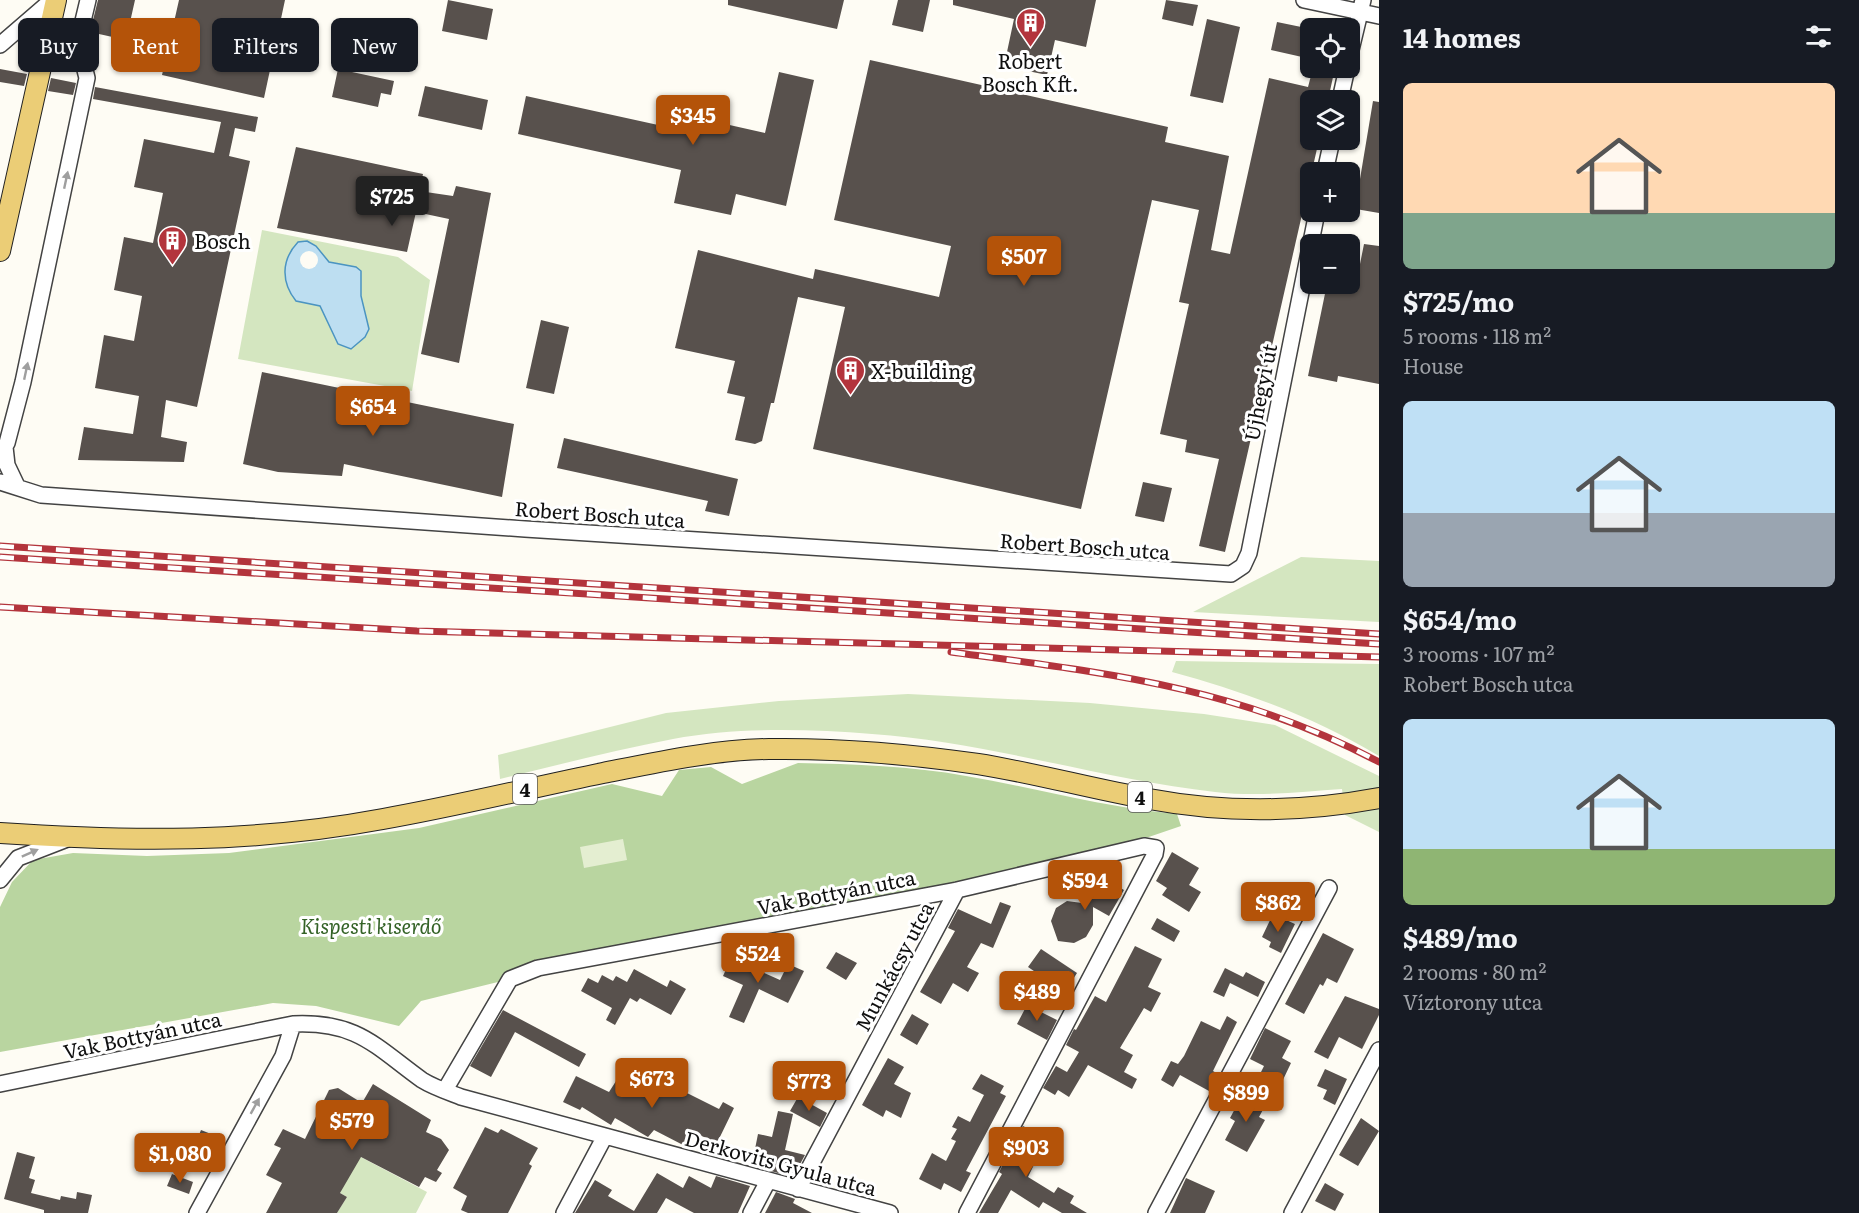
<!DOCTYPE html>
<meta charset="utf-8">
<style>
body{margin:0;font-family:Literata,serif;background:#242831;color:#f1f3f6;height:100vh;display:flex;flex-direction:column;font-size:22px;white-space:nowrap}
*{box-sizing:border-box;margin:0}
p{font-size:20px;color:#9ea1a6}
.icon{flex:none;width:33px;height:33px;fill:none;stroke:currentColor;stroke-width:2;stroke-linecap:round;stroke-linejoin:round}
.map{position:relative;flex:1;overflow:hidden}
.side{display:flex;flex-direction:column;background:#171b24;width:480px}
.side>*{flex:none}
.guide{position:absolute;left:18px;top:18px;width:570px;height:54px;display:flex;gap:12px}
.fabs{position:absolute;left:1300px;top:18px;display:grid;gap:12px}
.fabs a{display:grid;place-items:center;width:60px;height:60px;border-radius:9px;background:#171b24;box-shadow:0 2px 4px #0004;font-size:30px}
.price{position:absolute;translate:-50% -51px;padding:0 14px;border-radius:6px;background:#b45309;color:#fff;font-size:20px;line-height:39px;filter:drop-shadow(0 2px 3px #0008)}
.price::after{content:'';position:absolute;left:50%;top:36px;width:18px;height:14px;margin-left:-9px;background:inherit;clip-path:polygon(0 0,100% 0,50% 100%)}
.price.current{background:#222;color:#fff}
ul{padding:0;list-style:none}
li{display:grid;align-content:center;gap:12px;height:318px;padding:0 24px}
li span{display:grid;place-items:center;height:186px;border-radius:9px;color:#555}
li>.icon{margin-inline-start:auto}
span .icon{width:108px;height:108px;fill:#fffc;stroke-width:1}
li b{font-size:26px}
h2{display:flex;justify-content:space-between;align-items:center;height:72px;padding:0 24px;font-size:26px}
.pill{padding:0 21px;border-radius:9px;background:#171b24;box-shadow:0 2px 4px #0004;font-size:21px;line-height:54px}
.pill.current{background:#b45309;color:#fff}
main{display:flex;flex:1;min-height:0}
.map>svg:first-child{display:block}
.green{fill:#d4e6c0}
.forest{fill:#b9d5a0}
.pitch{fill:#e4eed1}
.water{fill:#bddef1;stroke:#4b94c1;stroke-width:1.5}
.pier{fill:#fefcf4}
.building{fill:#58514d}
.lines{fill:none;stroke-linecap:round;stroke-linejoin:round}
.minor-casing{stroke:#434343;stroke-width:18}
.major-casing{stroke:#212121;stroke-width:22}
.minor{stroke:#fff;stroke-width:15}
.major{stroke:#ebcd76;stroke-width:20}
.rail-casing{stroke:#b3343c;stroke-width:7}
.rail{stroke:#fff;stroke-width:4.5;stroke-dasharray:14;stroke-linecap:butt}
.oneway{fill:#9f9f9f}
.labels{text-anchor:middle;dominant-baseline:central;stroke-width:6;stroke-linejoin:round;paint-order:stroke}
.shield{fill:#fff;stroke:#585858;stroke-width:1.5}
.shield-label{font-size:18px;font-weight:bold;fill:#101010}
.poi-label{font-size:20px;fill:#101010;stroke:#fff;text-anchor:start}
.street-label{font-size:20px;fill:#101010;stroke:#fff}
.park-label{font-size:20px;font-style:italic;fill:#336226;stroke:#fff}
</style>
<main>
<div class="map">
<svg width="1379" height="1213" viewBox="0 0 1379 1213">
<rect width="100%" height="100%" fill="#fefcf4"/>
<path class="green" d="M262,230L398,257L430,280L412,391L238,359Z
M1301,557L1379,561V622L1193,612Z
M1176,661L1379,664V756C1316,718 1243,691 1172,672Z
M908,694L1090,703L1204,714L1275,725L1379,776V832L1345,815L1342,789C1300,792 1257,797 1215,792C1100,779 988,742 872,734C807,729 736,727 673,739C615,750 558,765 500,779L498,755L666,713L779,701Z
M355,1154L427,1192L416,1213H337L347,1197L340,1193Z"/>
<path class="forest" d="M798,763C854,764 912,766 966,776C1037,788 1106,808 1177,814L1181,826L1140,840L1108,855L510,979L421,1001L399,1026L316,1006L273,1003L0,1052V907L12,882L33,860L73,853L147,856L229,853L419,828L612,784L662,796L679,770L711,767L742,784Z"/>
<path class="pitch" d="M623,839L627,860L584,868L580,847Z"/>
<path class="water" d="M307,241L316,246L329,262L356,267L361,271V296L369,329L365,337L351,349L338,344L320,306L296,301C281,282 281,260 298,242Z"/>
<path class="pier" d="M300 260a9 9 0 1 1 18 0a9 9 0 1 1-18 0Z"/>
<path class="building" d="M98,0H135L126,40L90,32Z
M179,0H285L264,98L162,75Z
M448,0L493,9L487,40L442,31Z
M728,0H844L837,29L728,5Z
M898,0H930L923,32L892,25Z
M953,0H1096L1086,47L1055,40L1047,75L1004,66L1014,19L953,5Z
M1166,0L1198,5L1193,26L1162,19Z
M1207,19L1240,27L1223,103L1190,96Z
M1277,22L1311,29V59L1271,50Z
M353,29L412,42L409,54L350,43Z
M870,60L1168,127L1165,142L1229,156L1211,250L1230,254L1269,78L1308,87L1313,68H1335L1328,100H1311V140H1319L1225,552L1199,546L1219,459L1185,452L1187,440L1160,434L1189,304L1179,302L1199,210L1152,200L1081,509L813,449L845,307L798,297L774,403H771L762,441L755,444L735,440L745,397L727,393L735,361L675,348L698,250L813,279L815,269L939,297L951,246L834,220Z
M0,69L27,74L24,86L0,82Z
M338,69L394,81L391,95L381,93L378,107L332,97Z
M779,72L814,80L786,206L736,194L731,215L674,203L681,170L518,134L526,96L690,132L694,117L765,133Z
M51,78L76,83L73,95L48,91Z
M425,86L488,100L482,130L418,116Z
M95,87L258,117L255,132L235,128L229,156L250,161L197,407L166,400L161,437L187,442L184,462L78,460L84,427L133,434L139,396L95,388L104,335L134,341L142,296L114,290L124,237L153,243L163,193L134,187L144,139L214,153L221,122L93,99Z
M1373,101L1379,102V213L1350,208V183L1359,185Z
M296,147L423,174L419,191L453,196L456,186L491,193L459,363L421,354L449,219L416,212L407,252L277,228Z
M1364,244L1379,246V384L1338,376L1337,382L1308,376L1327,284H1356Z
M541,320L569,327L554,394L526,388Z
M262,372L514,424L502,497L344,464L342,476L278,472L243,464Z
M564,438L738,479L729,516L705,511L708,501L557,468Z
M1143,482L1172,488L1164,522L1135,516Z
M1172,852L1199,868L1189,885L1201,892L1189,912L1162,895L1167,888L1156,881Z
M1098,875L1124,890L1109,916L1093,907V925L1086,937L1074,943L1058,941L1051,921L1056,908L1067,901L1082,903Z
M1000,902L1011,906L993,948L981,943L967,967L979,973L968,992L953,983L941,1004L920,992L955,931L948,928L958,909L991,924Z
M1273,914L1295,924L1281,953L1269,947L1271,942L1262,937Z
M1157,918L1180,931L1174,942L1151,929Z
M1323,933L1354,949L1337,983L1327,978L1323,986L1320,984L1304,1014L1285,1004Z
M1135,946L1162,959L1148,987L1161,993L1151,1012L1144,1008L1120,1048L1133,1055L1124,1072L1137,1079L1132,1089L1088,1065L1069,1097L1058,1090L1055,1095L1043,1088L1056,1066L1067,1072L1079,1052L1066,1045L1074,1029L1076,1030L1095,996L1106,1002Z
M1041,949L1077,973L1065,992L1028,967Z
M734,952L757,963L755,969L780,980L788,964L804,971L788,1003L759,989L744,1023L729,1017L743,985L723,976Z
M836,952L857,963L846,980L826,968Z
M1225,968L1243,977L1246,972L1265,982L1258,997L1230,983L1224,997L1213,992Z
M634,969L667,987L670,980L686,989L671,1015L640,998L637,1002L630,998L615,1025L606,1020L612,1008L581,991L588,978L598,983L602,975L613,981L616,976L627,982Z
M1345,996L1379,1009V1015L1362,1049L1339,1037L1328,1059L1314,1052Z
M1027,1005L1057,1020L1047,1040L1017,1024Z
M503,1010L586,1054L579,1067L515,1032L491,1077L470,1066Z
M912,1014L929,1024L917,1045L900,1035Z
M1227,1016L1237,1022L1213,1071L1218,1074L1209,1091L1180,1075L1173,1087L1161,1080L1171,1061L1178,1064L1184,1056L1201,1021L1220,1030Z
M1265,1028L1291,1041L1282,1058L1291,1063L1281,1084L1260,1074L1264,1066L1250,1059Z
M888,1058L904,1067L894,1084L911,1093L901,1118L886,1110L883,1117L862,1105Z
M1325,1069L1347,1079L1335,1105L1323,1099L1327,1090L1317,1086Z
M981,1074L1004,1086L1000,1093L1006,1096L966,1171L971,1173L961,1192L944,1183L941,1190L919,1179L932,1153L946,1161L956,1141L951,1139L957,1129L952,1127L958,1116L970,1122L984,1095L972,1089Z
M576,1076L609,1092L618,1078L646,1095L657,1077L664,1081L666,1078L680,1086L679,1089L719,1109L723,1102L734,1108L717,1143L693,1132L685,1146L654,1130L648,1137L615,1118L611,1125L582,1107L580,1110L563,1102Z
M373,1084L431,1120L426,1132L441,1139L449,1150L437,1170L442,1173L436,1182L425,1177L419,1187L361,1157L340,1193L347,1197L337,1213H266L282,1183L266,1175L281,1148L274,1145L283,1129L305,1139L329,1090L338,1088L362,1103Z
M1243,1094L1265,1106L1259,1117L1265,1120L1247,1152L1225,1140L1235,1121L1230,1118Z
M798,1097L827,1113L820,1127L790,1111Z
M778,1111L793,1114L785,1150L805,1155L793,1177L767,1170L769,1157L754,1154L758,1134L772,1137Z
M1361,1118L1379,1131L1358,1166L1339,1155Z
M1023,1126L1047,1138L1028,1177L1054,1193L1058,1187L1074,1196L1070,1203L1087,1213H1062L1043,1202L1039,1208L1011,1190L998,1213H979L1002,1174L999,1172Z
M485,1127L498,1133L501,1129L538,1148L529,1164L532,1166L508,1213H468L461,1210L467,1196L453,1188Z
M201,1130L221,1138L212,1161L183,1151L189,1137L197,1140Z
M149,1136L168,1144L157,1169L138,1161Z
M17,1152L35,1157L29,1178L35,1180L31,1193L60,1200L61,1196L76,1199L77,1192L92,1195L88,1213H44V1210L4,1199Z
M657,1173L683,1188L689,1176L711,1188L716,1176L750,1186L738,1213H694L666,1198L657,1213H575L595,1180L612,1190L608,1196L634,1211Z
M172,1174L193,1182L189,1194L167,1186Z
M1186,1178L1215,1191L1205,1213H1170Z
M1325,1183L1344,1194L1335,1211L1315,1201Z
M776,1192L795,1199L793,1203L812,1213H765Z"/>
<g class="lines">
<defs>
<path id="minor" d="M1304,0L1379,16
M0,45L52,0
M1350,54L1363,0
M1340,100L1347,68
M1325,172L1332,140
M5,447L7,465L17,486
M0,454L7,443L23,382L87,78L78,42L88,0
M0,482L41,495L525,529L1231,574L1243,566L1249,553L1317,212
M0,880L18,858L67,839
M0,1084L293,1024C357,1021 375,1046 422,1080C433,1087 448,1092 461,1097L890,1213
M445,1090L510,979L538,968L957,890L1144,846L1156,848L1155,854L967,1213
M798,1189L957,890
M197,1213L283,1056L293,1024
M564,1213L605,1136
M751,1213L768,1181
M1156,1213L1329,888
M1292,1213L1379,1050"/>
<path id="major" d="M0,251L56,0
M0,833C131,842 254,843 383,819C457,806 530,788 603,773C658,762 712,750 769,749C838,748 909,754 978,764C1035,773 1092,789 1149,799C1224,813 1304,812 1379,798"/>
</defs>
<use href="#minor" class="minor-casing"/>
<use href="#major" class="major-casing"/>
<use href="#minor" class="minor"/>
<use href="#major" class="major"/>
<defs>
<path id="rail" d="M0,546L1379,634
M0,557L1379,644
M0,607L417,631L1379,657
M951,652C1106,673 1238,687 1379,762"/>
</defs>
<use href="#rail" class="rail-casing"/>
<use href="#rail" class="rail"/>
</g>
<defs><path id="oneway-solid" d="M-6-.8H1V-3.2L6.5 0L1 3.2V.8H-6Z" transform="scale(1.5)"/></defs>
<g class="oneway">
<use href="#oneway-solid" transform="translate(66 180) rotate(-78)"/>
<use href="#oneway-solid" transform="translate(26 371) rotate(-78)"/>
<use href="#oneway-solid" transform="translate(30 853) rotate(-24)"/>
<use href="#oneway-solid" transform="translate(255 1106) rotate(-61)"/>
</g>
<defs>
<symbol id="building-pin" viewBox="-11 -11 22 30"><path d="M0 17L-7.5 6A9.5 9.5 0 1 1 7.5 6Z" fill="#b3343c" stroke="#fff"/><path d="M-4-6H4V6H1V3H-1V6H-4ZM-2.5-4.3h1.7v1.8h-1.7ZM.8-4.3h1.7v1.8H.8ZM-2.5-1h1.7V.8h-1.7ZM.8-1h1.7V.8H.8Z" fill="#fff"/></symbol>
</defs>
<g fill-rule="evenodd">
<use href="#building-pin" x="1014" y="6" width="33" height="45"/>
<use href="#building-pin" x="156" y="224" width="33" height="45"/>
<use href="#building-pin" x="834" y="354" width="33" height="45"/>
</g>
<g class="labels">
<g class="shield">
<rect x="513" y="774" width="24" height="30" rx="4.5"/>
<rect x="1128" y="782" width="24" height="30" rx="4.5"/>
</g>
<g class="shield-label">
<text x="525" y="789">4</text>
<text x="1140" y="797">4</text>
</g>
<g class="poi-label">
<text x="1030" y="60" text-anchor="middle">Robert<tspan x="1030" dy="23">Bosch Kft.</tspan></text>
<text x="194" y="240">Bosch</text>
<text x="871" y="370">X-building</text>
</g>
<g class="street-label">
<text transform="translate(1259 392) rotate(-79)">Újhegyi út</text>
<text transform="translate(600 513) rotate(4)">Robert Bosch utca</text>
<text transform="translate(1085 545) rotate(4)">Robert Bosch utca</text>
<text transform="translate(836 891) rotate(-11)">Vak Bottyán utca</text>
<text transform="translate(893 966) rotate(-62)">Munkácsy utca</text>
<text transform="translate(142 1034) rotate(-12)">Vak Bottyán utca</text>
<text transform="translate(781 1162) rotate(15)">Derkovits Gyula utca</text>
</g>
<g class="park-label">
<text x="371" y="925">Kispesti kiserdő</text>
</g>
</g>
</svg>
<div class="fabs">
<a><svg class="icon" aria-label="locate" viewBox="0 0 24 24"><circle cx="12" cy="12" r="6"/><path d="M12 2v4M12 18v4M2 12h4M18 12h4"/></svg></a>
<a><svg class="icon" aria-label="layers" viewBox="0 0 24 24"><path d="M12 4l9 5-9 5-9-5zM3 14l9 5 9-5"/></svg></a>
<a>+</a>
<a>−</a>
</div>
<b class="price" style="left:693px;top:146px">$345</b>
<b class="price current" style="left:392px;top:227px">$725</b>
<b class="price" style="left:1024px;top:287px">$507</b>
<b class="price" style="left:373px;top:437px">$654</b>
<b class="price" style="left:1085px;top:911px">$594</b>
<b class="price" style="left:1278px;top:933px">$862</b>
<b class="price" style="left:758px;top:984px">$524</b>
<b class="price" style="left:1037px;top:1022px">$489</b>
<b class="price" style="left:652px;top:1109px">$673</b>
<b class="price" style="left:809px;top:1112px">$773</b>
<b class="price" style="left:1246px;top:1123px">$899</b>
<b class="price" style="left:352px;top:1151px">$579</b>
<b class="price" style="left:1026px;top:1178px">$903</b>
<b class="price" style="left:180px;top:1184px">$1,080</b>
<div class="guide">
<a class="pill">Buy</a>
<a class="pill current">Rent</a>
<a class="pill">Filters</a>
<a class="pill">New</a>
</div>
</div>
<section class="side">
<h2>14 homes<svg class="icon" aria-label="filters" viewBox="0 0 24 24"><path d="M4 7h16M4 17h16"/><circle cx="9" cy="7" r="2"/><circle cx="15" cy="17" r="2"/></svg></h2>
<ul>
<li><span style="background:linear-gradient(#ffd9b3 70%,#7fa58c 0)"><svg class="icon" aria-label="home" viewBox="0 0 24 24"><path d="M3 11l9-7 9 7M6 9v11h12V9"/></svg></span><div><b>$725/mo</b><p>5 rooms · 118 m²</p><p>House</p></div></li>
<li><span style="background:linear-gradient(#bfe0f5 60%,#9aa5b1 0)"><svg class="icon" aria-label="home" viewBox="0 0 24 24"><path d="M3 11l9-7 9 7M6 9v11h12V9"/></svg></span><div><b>$654/mo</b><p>3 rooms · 107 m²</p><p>Robert Bosch utca</p></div></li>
<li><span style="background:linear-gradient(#bfe0f5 70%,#8fb573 0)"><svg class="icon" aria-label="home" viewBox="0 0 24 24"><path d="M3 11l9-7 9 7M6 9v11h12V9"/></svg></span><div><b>$489/mo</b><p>2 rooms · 80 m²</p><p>Víztorony utca</p></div></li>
</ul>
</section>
</main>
